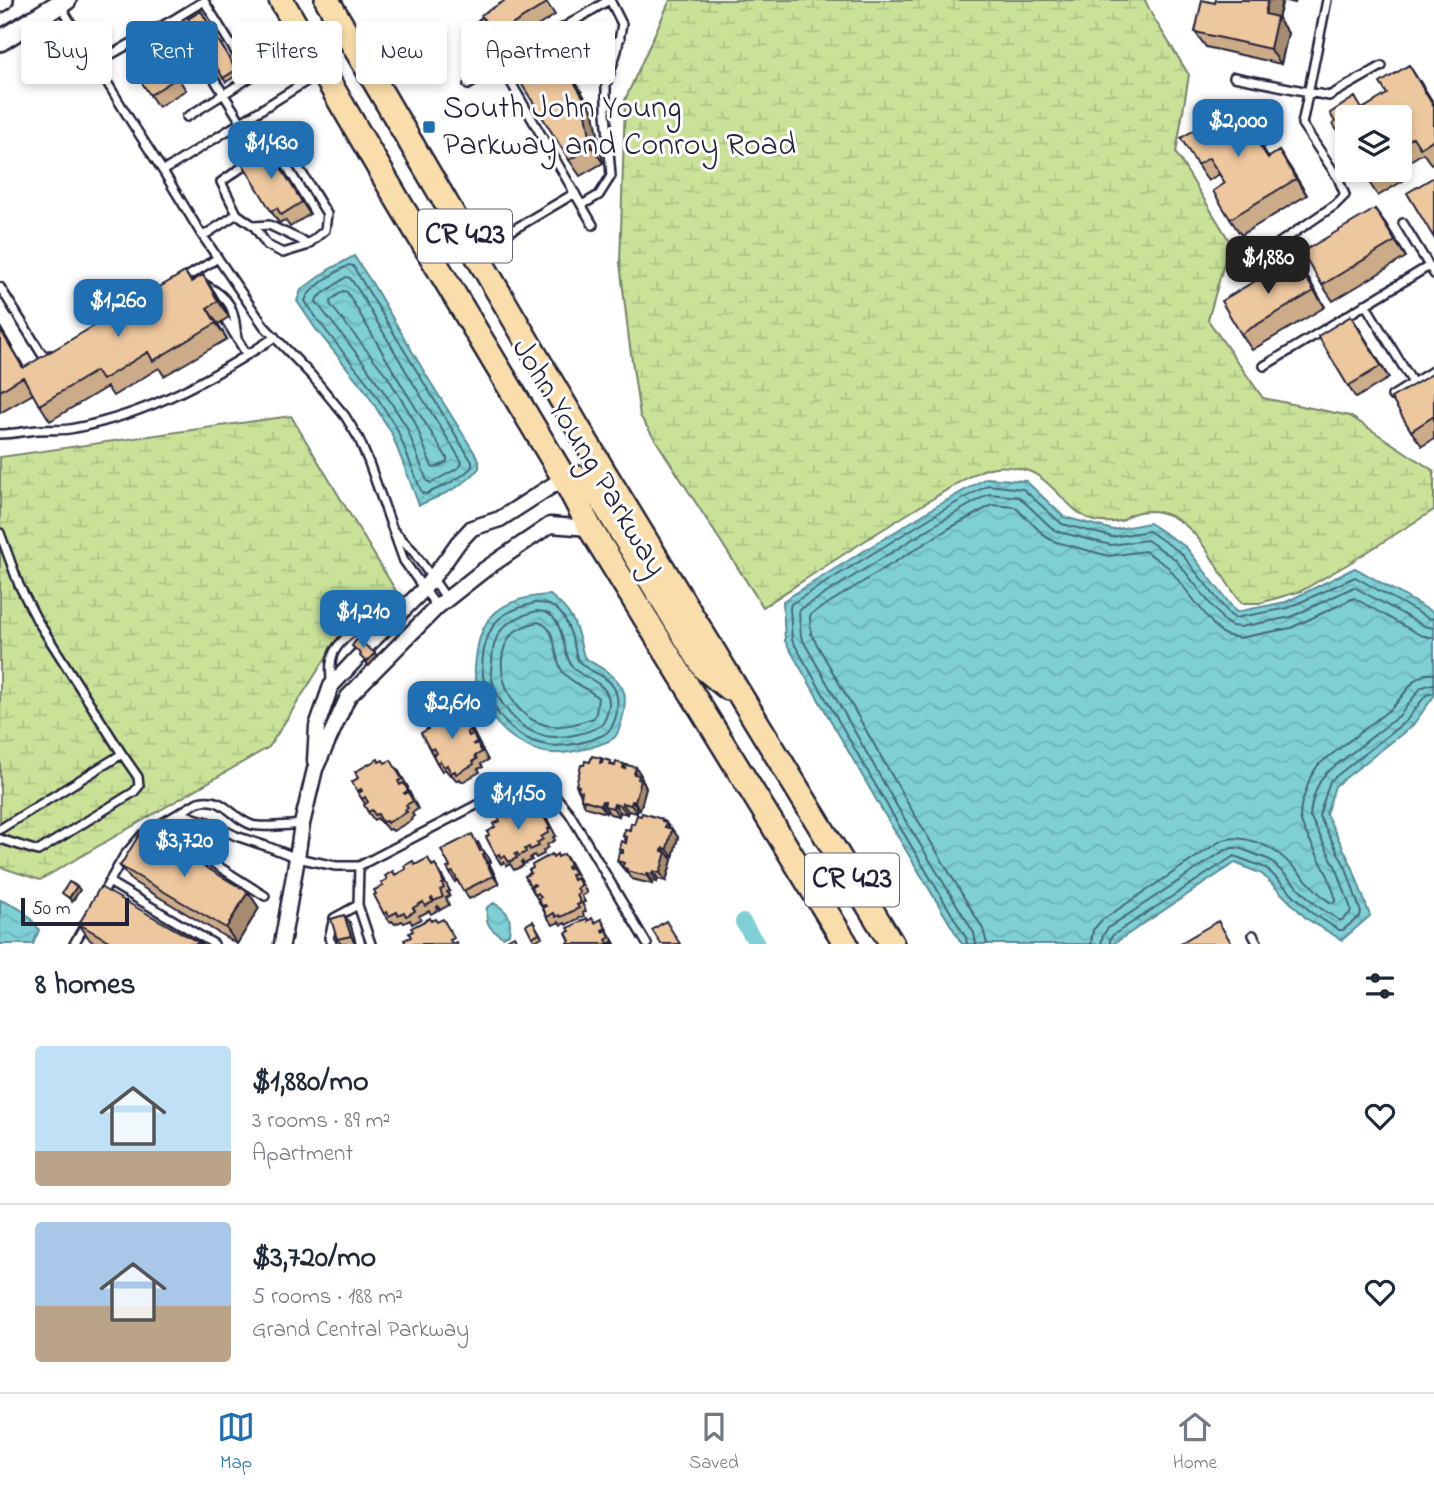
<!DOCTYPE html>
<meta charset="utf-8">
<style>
body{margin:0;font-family:"Indie Flower",sans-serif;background:#f2f2f3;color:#1f2937;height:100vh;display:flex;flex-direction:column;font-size:26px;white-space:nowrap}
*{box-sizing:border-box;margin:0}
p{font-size:23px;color:#747a83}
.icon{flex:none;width:38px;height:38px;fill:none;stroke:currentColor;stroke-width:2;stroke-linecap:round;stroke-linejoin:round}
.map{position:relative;height:944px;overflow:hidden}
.panel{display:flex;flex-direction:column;background:#fff;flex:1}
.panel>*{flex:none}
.top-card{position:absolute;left:21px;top:21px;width:700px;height:63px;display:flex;gap:14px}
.controls{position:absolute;left:1335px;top:105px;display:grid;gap:14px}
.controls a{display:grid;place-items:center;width:77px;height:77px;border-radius:7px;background:#fff;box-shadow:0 4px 10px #0003;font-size:35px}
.scale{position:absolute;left:21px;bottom:18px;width:108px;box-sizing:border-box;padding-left:7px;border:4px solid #22223b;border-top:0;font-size:19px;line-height:24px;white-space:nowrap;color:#22223b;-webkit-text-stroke:5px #fff;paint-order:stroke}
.price{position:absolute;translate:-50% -60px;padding:0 16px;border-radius:14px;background:#1f6fb2;color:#fff;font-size:23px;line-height:46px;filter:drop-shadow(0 2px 4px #0008)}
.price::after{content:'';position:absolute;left:50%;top:42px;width:21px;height:16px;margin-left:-10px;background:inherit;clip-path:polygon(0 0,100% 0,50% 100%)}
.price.current{background:#222;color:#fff}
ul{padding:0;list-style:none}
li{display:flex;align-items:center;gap:21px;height:175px;padding:0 35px}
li+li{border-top:2px solid #e0e1e3}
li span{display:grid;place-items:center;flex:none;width:196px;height:140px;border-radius:7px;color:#555}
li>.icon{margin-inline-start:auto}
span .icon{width:84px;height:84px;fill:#fffc;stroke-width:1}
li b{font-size:30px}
h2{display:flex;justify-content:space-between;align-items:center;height:84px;padding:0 35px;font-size:30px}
.chip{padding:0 24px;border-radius:7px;background:#fff;box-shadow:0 4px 10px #0003;font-size:24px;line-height:63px}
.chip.current{background:#1f6fb2;color:#fff}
.tabs{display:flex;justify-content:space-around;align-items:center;height:98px;border-top:2px solid #e0e1e3;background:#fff;font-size:19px;color:#747a83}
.tabs a{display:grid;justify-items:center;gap:4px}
.tabs .current{color:#1f6fb2}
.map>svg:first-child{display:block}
.wetland{fill:url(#wetland-marsh);stroke:#76826a;stroke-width:2}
.water{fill:url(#water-waves);stroke:#598a97;stroke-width:2}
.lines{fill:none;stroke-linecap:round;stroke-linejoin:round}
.shore{stroke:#476878;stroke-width:2}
.canal{stroke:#7ed0d4;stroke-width:16}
.service-casing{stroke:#22223b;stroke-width:12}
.minor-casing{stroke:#22223b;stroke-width:19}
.secondary-casing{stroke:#22223b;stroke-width:24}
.trunk-casing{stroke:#22223b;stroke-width:28}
.service{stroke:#fff;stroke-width:7}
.minor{stroke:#fff;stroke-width:14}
.secondary{stroke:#fff;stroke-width:19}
.trunk{stroke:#f9deab;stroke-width:23}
.wall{fill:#ccab88;stroke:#22223b;stroke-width:2}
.shaded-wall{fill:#a68b6f;stroke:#22223b;stroke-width:2}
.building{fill:#edc79e;stroke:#22223b;stroke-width:2}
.poi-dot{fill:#1f6fb2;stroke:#fff;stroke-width:2.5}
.labels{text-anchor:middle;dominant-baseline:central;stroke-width:6;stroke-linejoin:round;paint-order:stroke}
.shield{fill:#fff;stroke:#646476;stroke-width:2}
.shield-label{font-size:30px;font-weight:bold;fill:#22223b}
.poi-label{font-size:32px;fill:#22223b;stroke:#fff;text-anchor:start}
.street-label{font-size:32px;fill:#22223b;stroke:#fff}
</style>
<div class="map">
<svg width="1434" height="944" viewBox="0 0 1434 944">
<defs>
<pattern id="wetland-marsh" width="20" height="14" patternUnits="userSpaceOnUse" patternTransform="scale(1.75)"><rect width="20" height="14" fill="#c9e298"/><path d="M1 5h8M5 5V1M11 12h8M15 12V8" fill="none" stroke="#acc284"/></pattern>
<pattern id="water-waves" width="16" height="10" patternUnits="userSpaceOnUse" patternTransform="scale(1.75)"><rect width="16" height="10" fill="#7ed0d4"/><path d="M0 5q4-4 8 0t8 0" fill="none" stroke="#6db2b7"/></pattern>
</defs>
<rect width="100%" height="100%" fill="#fff"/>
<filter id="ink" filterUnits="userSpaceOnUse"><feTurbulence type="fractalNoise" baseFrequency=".0143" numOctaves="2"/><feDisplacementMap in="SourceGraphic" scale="14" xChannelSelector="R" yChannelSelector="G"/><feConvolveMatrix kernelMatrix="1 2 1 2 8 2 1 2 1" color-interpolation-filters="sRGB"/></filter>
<g filter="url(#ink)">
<path class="wetland" d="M670,0H1145L1152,15L1189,75L1176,153L1230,242L1208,320L1263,398L1350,416L1434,471V510L1348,564L1301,591L1260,603H1242C1214,572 1201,517 1153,511C1148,511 1137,512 1132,514C1129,515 1126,518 1123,520C1115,523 1100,523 1092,520C1069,513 1049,475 1025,470C1010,466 998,465 983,470C961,479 940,495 919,507C866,539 815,573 763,607L640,416L629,340L620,263L625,100Z
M291,416L399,596L329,653L269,747L40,880L0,867V457Z"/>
<path class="water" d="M354,256L372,283L426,375L479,460V468C465,487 440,496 419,505L391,432L365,390L315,328L297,301L301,290L328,270Z
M986,478L1026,481L1064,517L1113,530L1149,523L1186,547L1236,612L1286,602L1355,568L1434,613V696L1412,726L1335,786L1326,814L1352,866L1370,916L1342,940L1307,919L1262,874L1235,863L1113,944H962L885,815L785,641L783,601L935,507Z
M550,595C576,615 576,627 584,657C597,667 612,671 621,686C626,693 625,703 624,712C622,719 620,731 615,737C606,745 571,753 559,753C547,754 533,750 523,744C500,732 482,708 476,682C473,672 476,656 478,645C480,635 484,625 491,617C505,601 530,596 550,595Z
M0,900C20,907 28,913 39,930L33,944H0Z
M494,903C509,912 512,917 509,934L503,937C489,929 485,924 487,907Z"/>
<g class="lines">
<path class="shore" d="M349,265L353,266L472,462V467L463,475L448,484L426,494L422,493L397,429L370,386L320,323L305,301C308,288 337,272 349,265Z
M346,277L350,278L359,291L413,383L462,462L461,465L458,468L431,483L427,481L406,426L390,401L364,363L316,302L317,298Z
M343,291L347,292L350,297L404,389L447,458V462L435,468L432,467L414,420L387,376L330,304L331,300Z
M535,603C562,602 568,623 574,645C575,649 576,656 578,660C583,668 593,671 600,675C617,684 620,698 616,716C613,726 610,732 601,736C582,744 557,749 538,743C500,731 476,688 484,650C486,640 490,629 497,621C506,611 523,606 535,603Z
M537,611C564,611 561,645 570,663C577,678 600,678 607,694C612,703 607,717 602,725C586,734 563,739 545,736C519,731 497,703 492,679C490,674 491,668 492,663C492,651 495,637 503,628C511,619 526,614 537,611Z
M538,622C558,627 553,656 562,671C571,684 588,687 598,698L596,713L594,718C579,723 561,729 546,725C515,718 497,681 503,652C505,645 508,638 513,633C520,627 530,624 538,622Z
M967,944L966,938L891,812L792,640L790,607L791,604L938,513L988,485L1023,489L1062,524L1112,537L1149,531L1181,553L1230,615L1235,618L1288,608L1355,577L1428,618L1434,619
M976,944L974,933L898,808L801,637L799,612L801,609L943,520L989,494L1019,497L1053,529L1059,532L1111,545L1147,540L1175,559L1224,621L1231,626L1240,627L1291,617L1354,587L1424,626L1434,628
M987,944L983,929L907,802L811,634L810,617L811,614L948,529L992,505L1015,507L1046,537L1056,542L1109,556L1145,551L1168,567L1216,628L1225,635L1239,638L1291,628L1354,598L1420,635L1434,638
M1091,944L1093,930L1102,920L1219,842C1236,833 1261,842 1276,852C1291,862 1310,885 1324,898L1331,903L1335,902L1336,899L1328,876L1302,825L1300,817L1301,806L1310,778L1318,765L1393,707L1415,680L1425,674H1434
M1101,944L1103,935L1108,928L1225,850L1232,848H1239L1270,860L1317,906L1339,920H1342L1350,913L1351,909L1338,872L1310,816C1311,802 1317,783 1326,773L1400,715L1421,688L1428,685L1434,684
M1110,944V939L1113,935L1234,856L1266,868L1312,913L1339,930H1343L1360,916L1361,913L1346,868L1319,816L1330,781L1406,721L1426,695L1434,693"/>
<path class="canal" d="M743,922L757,944"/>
<defs>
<path id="service" d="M60,5L130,120L163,171
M490,15L479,27L593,225
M176,18L204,1L251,77L187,117
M96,63L176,18L261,154L221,182L237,214L203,236
M555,65L589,56L620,39
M318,74L163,171L200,232L264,326L312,376L345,416L359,439L369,463L404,561L437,607
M1234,77L1329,96L1382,66
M468,85L609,0
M582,205L599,195L611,176L606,113V85L617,51L622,24L610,0
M237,214L254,226L267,245L283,253L306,246L325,230L327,214L286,147L264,153
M1403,223L1434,274
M254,226L269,225L309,244
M1279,243L1335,205L1345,195L1338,178L1302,124L1327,0
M479,250L575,193
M180,281L218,258
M204,284C232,299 234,308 237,339
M0,287L43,356L52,355
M1365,304L1413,383
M225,319L247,355
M1264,366L1429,266
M1392,396L1434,370
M0,434C13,434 25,431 38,430C50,429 63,431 75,428C149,414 213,378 275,337
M395,532L413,551L447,599
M0,533L19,585L37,620L122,754L138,777L139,786L134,792L38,851L0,839
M331,685C331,674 329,662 334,652C345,631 381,614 402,605
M181,813L197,819L208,822L236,836L269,847L297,858L336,866H359L511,787L526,783L539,784L554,794L570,814L647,944
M155,826L265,896
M0,829L122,754
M359,866L358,905L371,944
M109,882L214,944
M100,898L124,856L142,835L198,802C225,795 230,818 252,825C262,828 290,825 302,824
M1253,935L1258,944
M74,944L86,923
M332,944L329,938L334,918L358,905"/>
<path id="minor" d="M365,648L423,590L446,560L458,543L472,528L500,519L564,478
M315,761L317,726L331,686L360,655
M282,944L297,858L302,824L315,769L348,697L437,607L484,570L550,525L590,528"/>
<path id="secondary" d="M0,2L3,0
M0,41L66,0"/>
<path id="trunk" d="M281,0L400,204L564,478L590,528L846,944
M327,0L604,472L892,944
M564,478H578L590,481L705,669L728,688"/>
</defs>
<use href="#service" class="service-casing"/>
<use href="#minor" class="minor-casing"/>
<use href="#secondary" class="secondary-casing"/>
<use href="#trunk" class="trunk-casing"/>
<use href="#service" class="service"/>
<use href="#minor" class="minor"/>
<use href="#secondary" class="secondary"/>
<use href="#trunk" class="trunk"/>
</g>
<path class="wall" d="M545,0L555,15L503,48L494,36Z
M1216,0H1296L1295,3L1283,0L1278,19L1288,33L1281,64L1206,47L1195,32L1215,3Z
M201,11L239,74L226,82L223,78Z
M157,46L186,90L158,107L150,95Z
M561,60L572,76L594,113L603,163L580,176L569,160Z
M1420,81L1434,104V162L1431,164L1423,153L1400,167V117L1363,109Z
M1248,100L1274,141L1263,148L1269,158L1279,151L1307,195L1241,235L1230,219L1225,183L1219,174L1208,181L1197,165L1239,106Z
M267,145L276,157L310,214L290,227L285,220L279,223L271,211Z
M1400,169L1406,179L1378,196L1361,170Z
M1375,209L1386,224L1406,257L1333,301L1322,285Z
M185,272L192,282L214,291L229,317L218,324L227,339L164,376L159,368L113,396L107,387L50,421L33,394L0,413V327L24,368Z
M1305,273L1325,307L1252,350L1241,334Z
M1351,316L1389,378L1356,398L1348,386Z
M1434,373V439L1422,446L1411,431Z
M461,712L467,720L488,760L481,764L483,767L478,769L480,772L462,782L460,779L457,781L451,774L450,775L445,769L442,771L437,763L430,750L428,729L429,723L449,713L456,715Z
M601,758L602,760L615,766L624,764L626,766L641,775V777L646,788L640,810L638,809L637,813L628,811L627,814L620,812L619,816L610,814L607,810L606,813L586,807L581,799V796L576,785L584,765Z
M380,762L397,768L408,787H407L418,809L412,813L414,816L411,818L412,820L393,831L391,829L388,830L382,823H381L377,818L374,820L368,812L365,804L352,782Z
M528,802L531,806L538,810L546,817L556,836L553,837L555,840L547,845L548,847L543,851L544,854L536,858L534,855L530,858L532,860L524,864L522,861L521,862L523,866L514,870L510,864L507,866L504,862L501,864L496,856L489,835L495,827L508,817L519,811Z
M641,816L662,819L678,837L673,857L669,856L672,860L666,881L658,879L657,882L653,881L652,884L632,879L617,861L621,852L619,849L626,841L623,836Z
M478,842L482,850H483L489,858L491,862L489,863L499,884L469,899L457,880L455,882L450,873V867Z
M564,854L570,862L587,893L582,896L585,902L582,903L586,911L583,913L584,916L566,925L565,923L561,925L559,922L553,925L547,917L525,876L531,873L553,857H559Z
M416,865H433L440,872L450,891L447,892L450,896L446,898L449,905L440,910L438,906L437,907L438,910L431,914L429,911L419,916L421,919L412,924L410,920L404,923L402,921L395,924L392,921L390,922L384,914L376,894L383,886L396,875Z
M120,866L248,892L259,908L237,944L132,881Z
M601,919L615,944L570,941L588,920L595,922Z
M350,923L356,944H341L337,939Z
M79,924L201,944H97L90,940Z
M535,925L542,937L535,941L532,937Z"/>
<path class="shaded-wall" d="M1268,0H1282L1278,19L1288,33L1281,64L1270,49L1265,14Z
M561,60L572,76L594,113L603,163L592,147Z
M1409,65L1434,104V107Z
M1248,100L1259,116L1274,141L1263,125Z
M267,145L276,157L310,214L302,202Z
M1279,151L1290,167L1307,195L1296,179Z
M1375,209L1386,224L1406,257L1395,241Z
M1294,258L1305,273L1325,307L1314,291Z
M203,275L214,291L229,317L218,301Z
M207,308L218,324L227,339L216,323Z
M1351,316L1359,328L1389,378L1381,366Z
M0,327L34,384L23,368L0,329Z
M375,653L377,657L369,666L366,662Z
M461,712L467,720L476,738L470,730Z
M636,767L641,775V777L646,788L640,810L635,802L634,774Z
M602,801L607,810L606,813L601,805Z
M632,801L638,809L637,813L631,805Z
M622,803L628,811L627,814L621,806Z
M614,804L620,812L619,816L613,808Z
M662,819L672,830V829L678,837L673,857L667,849L662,821Z
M663,848L672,860L666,881L660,873Z
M483,855L489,863L499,884L493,876Z
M653,871L658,879L657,882L652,874Z
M647,873L653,881L652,884L647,876Z
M77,886L80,890L72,902L69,898Z
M248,892L259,908L237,944L226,928Z
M344,915L350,923L356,944L351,936Z"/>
<path class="building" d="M506,0H545L547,3L494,36L481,15Z
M1202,0L1215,3L1216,0H1268L1265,14L1277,17L1270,49L1195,32Z
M201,11L236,70L223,78L188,19Z
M157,46L177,78L150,95L129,63Z
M561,60L583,97L592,147L569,160L521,83Z
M1409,65L1434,107V139L1420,148L1413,137L1400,145V117H1348V148L1333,124L1335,122L1330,113L1355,97L1362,109L1387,94L1380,83Z
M1248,100L1263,125L1251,132L1268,158L1279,151L1296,179L1230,219L1213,191L1225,183L1209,158L1197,165L1181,138L1237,103L1239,106Z
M267,145L302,202L281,215L277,208L271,211L241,161Z
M1361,170H1384L1367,180Z
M1434,177V238L1407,193Z
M1375,209L1395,241L1322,285L1302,252Z
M1294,258L1314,291L1241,334L1221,301Z
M185,272L191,282L203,275L218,301L207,308L216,323L153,361L148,352L102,380L96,371L39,405L23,377L0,391V329L23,368Z
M1351,316L1381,366L1348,386L1318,336Z
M1434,373V416L1411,431L1391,398Z
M357,639L375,653L366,662L360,656L361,654L352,646Z
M447,710L449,713L453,711L455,716L461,712L470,730L467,732L469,736L473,734L477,742L473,744L474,745L477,743L482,752L475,756L477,759L473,761L474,764L456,774L455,771L451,773L447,765L444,767L440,761L437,763L433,755L437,753L434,748L430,750L421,733L428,729L425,725L429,723L428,721Z
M592,756L601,758L600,763H602L603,759L611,761L610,765L615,766L616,762L624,764L623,768L625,769L626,765L636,767L634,774L639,775L638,779L641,780L635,802L632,801L631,805L622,803L621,806L614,804L613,808L604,806L605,802L602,801L601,805L581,799L582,791L578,790L579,786L576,785L581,765H584L585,761L590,762Z
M378,759L379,762L383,760L385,763L391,760L402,779L398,781L400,785L404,783L408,791L404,793L405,794L408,792L413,801L406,805L408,808L405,810L407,812L387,823L386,821L382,822L378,814L375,815L372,810L368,812L364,805L368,802L365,797L362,799L358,793L362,791L361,789L357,791L352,782L358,778L355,772Z
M528,802L530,806L534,804L537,810L540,809L550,828L548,829L549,832L541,837L543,839L537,843L539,846L530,850L529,847L525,849L526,852L519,856L517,853L515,854L517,858L509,862L505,856L501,858L499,854L496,856L486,837L489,835L487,832L495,827L493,824L500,821L498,817L506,813L508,817L513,814L511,811L517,808L519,811L521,810L519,806Z
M642,813L662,819V821L666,822L665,827L672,829L667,849L663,848L662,851L666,852L660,873L653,871L652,874L647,873V876L626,871L627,869L622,867L624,863L617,861L619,852L623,853V850L619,849L621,841L626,843L627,837L623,836L625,829L630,830L631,823L634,824L637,815L641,816Z
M142,830L248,892L226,928L120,866Z
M472,834L480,851L483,850L485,854L483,855L493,876L463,891L453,872L450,873L447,868L450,867L441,850Z
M552,854L553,857L557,854L558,857L564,854L570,865L567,867L568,869L571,867L575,873L571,875L573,880L577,878L581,885L577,888L580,893L577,895L581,903L577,905L579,908L561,917L559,915L556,917L554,913L547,917L543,908L546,906L545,905L542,906L538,899L541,897L538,893L535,895L531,887L535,885L534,884L530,886L525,876L531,873L529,870L533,868L532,865Z
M428,858L432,866L435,864L444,883L442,884L444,888L440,890L443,897L434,901L432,898L431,899L433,902L425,906L423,902L413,908L415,911L406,916L404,912L398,915L397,912L389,916L387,912L384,914L374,895L376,894L374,890L383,886L381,883L387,879L385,876L393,871L395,875L406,869L404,866L413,861L415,865Z
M69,882L77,886L69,898L62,893Z
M100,887L201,944H114L79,924Z
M344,915L351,936L337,939L331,919Z
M430,918L431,921L435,919L437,922L443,919L454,938L450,940L452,944L456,942L457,944H406L404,940L411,937L409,933L413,931L411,928Z
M587,918L588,921L592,918L595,923L601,919L606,928L602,930L603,932L607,930L610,937L606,940L609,944L613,941L614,944H567V943L570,941L566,933L570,931L568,928Z
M533,921L539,933L532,937L526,925Z
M666,921L680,944H661L652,930Z
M1218,921L1232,944H1179Z
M514,936L518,944H503V942Z"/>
</g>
<rect class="poi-dot" x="422" y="120" width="14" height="14" rx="3.5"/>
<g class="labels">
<g class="shield">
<rect x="418" y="209.5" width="94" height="53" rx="5"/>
<rect x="805" y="853.5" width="94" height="53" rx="5"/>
</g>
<g class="shield-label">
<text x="465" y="236">CR 423</text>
<text x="852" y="880">CR 423</text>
</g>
<g class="poi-label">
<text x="443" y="109">South John Young<tspan x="443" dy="37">Parkway and Conroy Road</tspan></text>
</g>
<g class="street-label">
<text transform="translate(588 458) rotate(59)">John Young Parkway</text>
</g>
</g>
</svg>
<div class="controls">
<a><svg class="icon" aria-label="layers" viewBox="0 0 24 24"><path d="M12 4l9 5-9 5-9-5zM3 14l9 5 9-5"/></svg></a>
</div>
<div class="scale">50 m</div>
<b class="price" style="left:1238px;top:159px">$2,000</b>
<b class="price" style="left:271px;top:181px">$1,430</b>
<b class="price current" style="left:1268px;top:296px">$1,880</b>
<b class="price" style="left:118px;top:339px">$1,260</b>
<b class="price" style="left:363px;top:650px">$1,210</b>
<b class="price" style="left:452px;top:741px">$2,610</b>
<b class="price" style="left:518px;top:832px">$1,150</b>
<b class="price" style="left:184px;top:879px">$3,720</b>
<div class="top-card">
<a class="chip">Buy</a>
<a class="chip current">Rent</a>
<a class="chip">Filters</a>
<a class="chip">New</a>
<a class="chip">Apartment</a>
</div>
</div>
<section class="panel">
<h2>8 homes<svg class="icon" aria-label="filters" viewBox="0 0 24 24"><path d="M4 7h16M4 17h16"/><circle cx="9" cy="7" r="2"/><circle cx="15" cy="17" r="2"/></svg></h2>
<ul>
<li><span style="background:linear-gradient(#bfe0f5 75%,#b9a48a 0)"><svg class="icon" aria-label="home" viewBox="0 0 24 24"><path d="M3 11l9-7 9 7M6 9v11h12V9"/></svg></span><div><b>$1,880/mo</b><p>3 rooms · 89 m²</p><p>Apartment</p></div><svg class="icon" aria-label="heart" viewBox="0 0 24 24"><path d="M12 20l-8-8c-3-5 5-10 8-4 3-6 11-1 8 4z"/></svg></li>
<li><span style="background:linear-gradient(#a9c7e8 60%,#b9a48a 0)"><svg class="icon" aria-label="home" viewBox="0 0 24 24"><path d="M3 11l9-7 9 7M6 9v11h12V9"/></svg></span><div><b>$3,720/mo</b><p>5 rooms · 188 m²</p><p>Grand Central Parkway</p></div><svg class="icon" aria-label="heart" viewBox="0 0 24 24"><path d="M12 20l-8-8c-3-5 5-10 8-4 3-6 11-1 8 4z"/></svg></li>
</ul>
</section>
<nav class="tabs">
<a class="current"><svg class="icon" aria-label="map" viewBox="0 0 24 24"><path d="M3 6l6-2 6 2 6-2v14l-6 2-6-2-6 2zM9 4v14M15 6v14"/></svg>Map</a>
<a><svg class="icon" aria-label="saved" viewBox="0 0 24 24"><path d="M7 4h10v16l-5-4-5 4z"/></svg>Saved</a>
<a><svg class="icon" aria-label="home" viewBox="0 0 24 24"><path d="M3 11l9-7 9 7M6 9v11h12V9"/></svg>Home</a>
</nav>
